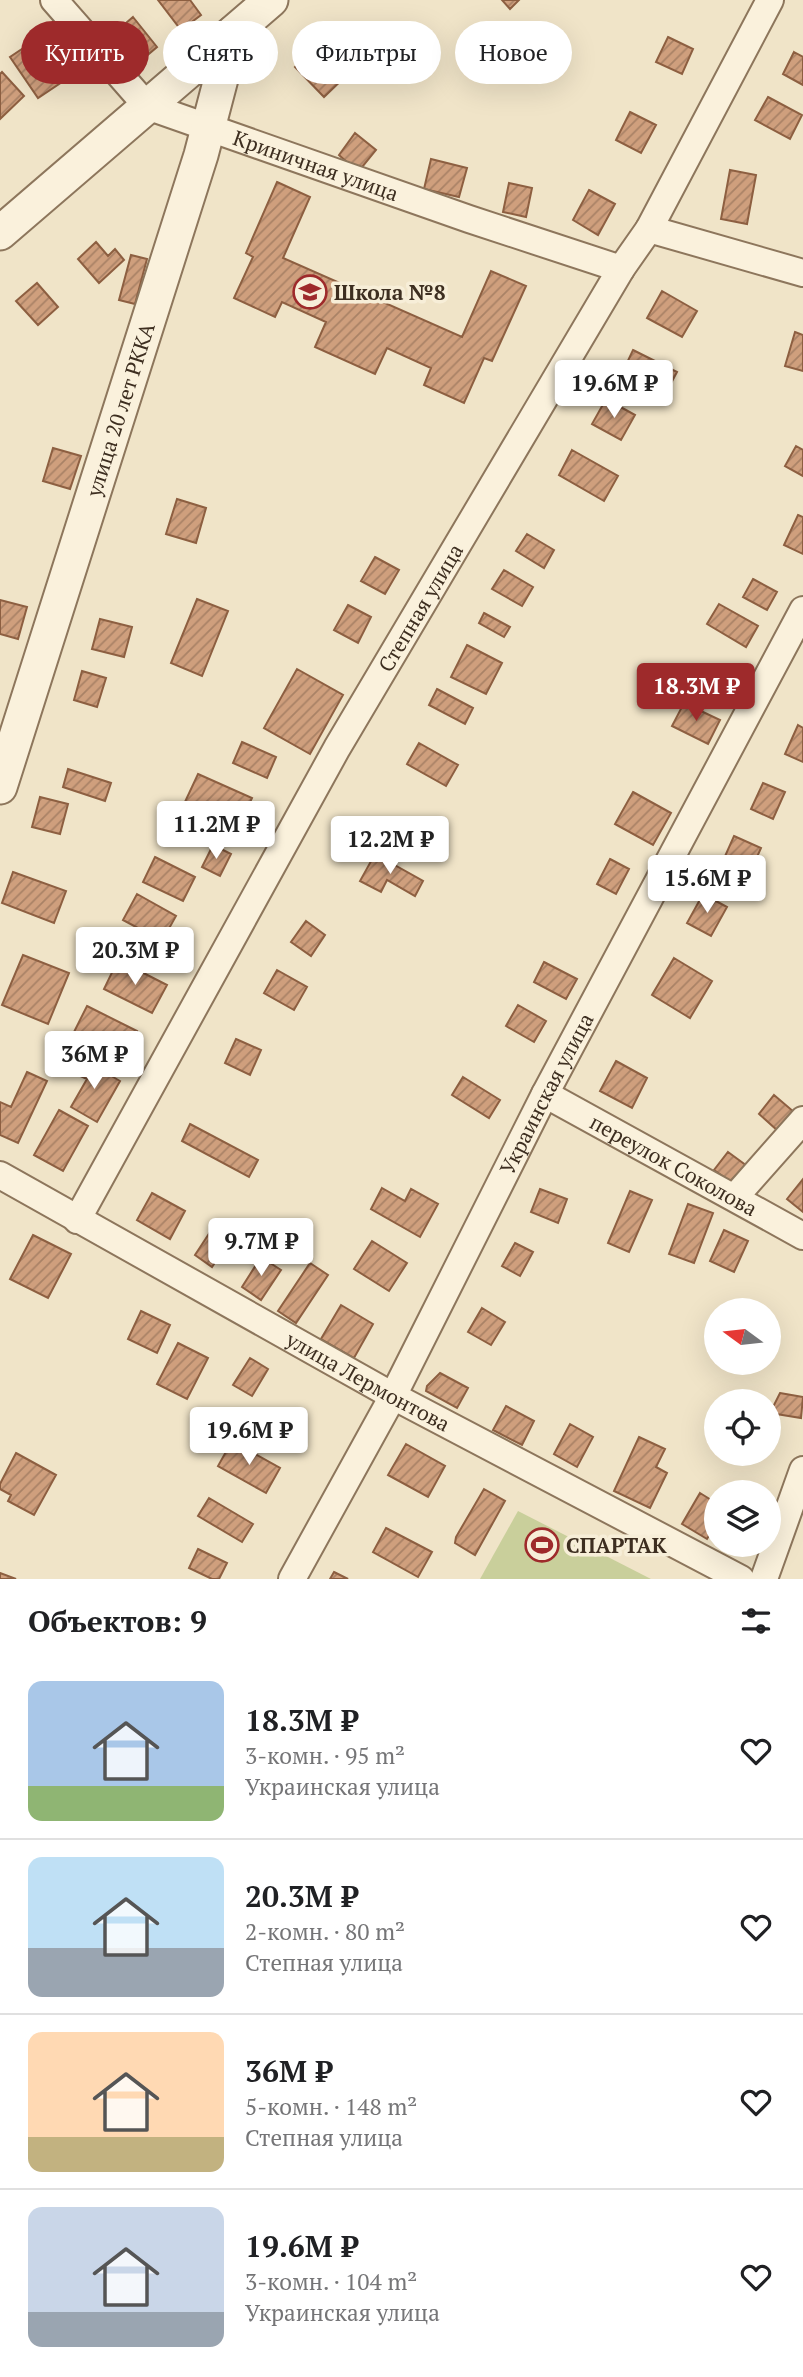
<!DOCTYPE html>
<html lang="ru">
<meta charset="utf-8">
<style>
body{margin:0;font-family:"PT Serif",serif;background:#f2f2f2;color:#202124;height:100vh;display:flex;flex-direction:column;font-size:26px;white-space:nowrap}
*{box-sizing:border-box;margin:0}
p{font-size:23px;color:#757577}
.icon{flex:none;width:38px;height:38px;fill:none;stroke:currentColor;stroke-width:2;stroke-linecap:round;stroke-linejoin:round}
.map{position:relative;height:1579px;overflow:hidden}
.side{display:flex;flex-direction:column;background:#fff;flex:1}
.side>*{flex:none}
.banner{position:absolute;left:21px;top:21px;width:761px;height:63px;display:flex;gap:14px}
.needle{width:46px;rotate:285deg}
.buttons{position:absolute;left:704px;top:1298px;display:grid;gap:14px}
.buttons a{display:grid;place-items:center;width:77px;height:77px;border-radius:50%;background:#fff;box-shadow:0 7px 28px #0002;font-size:35px}
.price{position:absolute;translate:-50% -60px;padding:0 16px;border-radius:7px;background:#fff;color:#222;font-size:23px;line-height:46px;filter:drop-shadow(0 2px 4px #0008)}
.price::after{content:'';position:absolute;left:50%;top:42px;width:21px;height:16px;margin-left:-10px;background:inherit;clip-path:polygon(0 0,100% 0,50% 100%)}
.price.on{background:#9e2a2b;color:#fff}
ul{padding:0;list-style:none}
li{display:flex;align-items:center;gap:21px;height:175px;padding:0 28px}
li+li{border-top:2px solid #e0e0e0}
li span{display:grid;place-items:center;flex:none;width:196px;height:140px;border-radius:14px;color:#555}
li>.icon{margin-inline-start:auto}
span .icon{width:84px;height:84px;fill:#fffc;stroke-width:1}
li b{font-size:30px}
h2{display:flex;justify-content:space-between;align-items:center;height:84px;padding:0 28px;font-size:30px}
.pill{padding:0 24px;border-radius:32px;background:#fff;box-shadow:0 7px 28px #0002;font-size:24px;line-height:63px}
.pill.on{background:#9e2a2b;color:#fff}
.map>svg:first-child{display:block}
.grass{fill:#c9cf9b}
.building{fill:url(#building-hatch);stroke:#8d5f41;stroke-width:2}
.lines{fill:none;stroke-linecap:round;stroke-linejoin:round}
.minor-casing{stroke:#8d765c;stroke-width:30}
.tertiary-casing{stroke:#8d765c;stroke-width:37}
.minor{stroke:#faf1dc;stroke-width:26}
.tertiary{stroke:#faf1dc;stroke-width:33}
.labels{text-anchor:middle;dominant-baseline:central;stroke-width:7;stroke-linejoin:round;paint-order:stroke}
.street-label{font-size:21px;fill:#3d2e20;stroke:#f7eed8}
.poi-label{font-size:21px;font-weight:bold;fill:#3d2e20;stroke:#f7eed8;text-anchor:start}
</style>
<div class="map">
<svg width="803" height="1579" viewBox="0 0 803 1579">
<defs>
<pattern id="building-hatch" width="6" height="6" patternUnits="userSpaceOnUse" patternTransform="scale(1.75)"><rect width="6" height="6" fill="#cf9f7d"/><path d="M-1 1l2-2M0 6l6-6M5 7l2-2" fill="none" stroke="#a98266"/></pattern>
</defs>
<rect width="100%" height="100%" fill="#f0e4c8"/>
<path class="grass" d="M518,1511L651,1579H480Z"/>
<path class="building" d="M158,0H190L201,15L181,30Z
M502,0H519L510,9Z
M133,17L157,47L144,58L119,29Z
M361,23L378,44L356,62L339,41Z
M46,33L74,74L38,98L10,57Z
M668,37L693,49L682,74L656,62Z
M318,44L348,74L324,97L295,67Z
M794,52L803,57V85L783,74Z
M2,72L24,96L0,119V74Z
M768,97L802,115L790,139L755,120Z
M630,112L656,125L641,153L616,140Z
M355,133L376,150L358,172L339,155Z
M431,159L467,168L459,197L424,189Z
M730,170L756,175L747,224L721,219Z
M277,182L310,197L283,258L462,337L491,271L526,286L492,361L484,358L464,403L424,385L431,368L387,348L375,374L315,347L326,322L282,302L275,317L234,298L253,257L246,253Z
M509,183L532,188L526,217L503,212Z
M589,190L615,204L598,235L573,220Z
M96,242L108,256L115,249L124,260L99,283L78,259Z
M131,255L147,259L135,304L119,300Z
M37,283L58,307L38,325L16,301Z
M662,291L697,311L682,337L647,318Z
M795,332L803,335V371L785,366Z
M633,350L677,372L667,391L624,369Z
M606,399L635,415L621,440L592,424Z
M796,446L803,450V476L785,466Z
M53,448L81,456L70,489L43,481Z
M572,450L618,476L604,501L559,475Z
M177,499L206,508L196,543L166,534Z
M798,515L803,517V554L784,545Z
M527,534L554,550L544,568L516,551Z
M375,557L399,570L385,594L361,581Z
M504,570L533,587L522,606L492,589Z
M753,579L777,592L767,610L743,597Z
M197,599L228,611L202,676L171,663Z
M0,600L27,607L18,639L0,634Z
M719,604L758,626L746,647L707,624Z
M348,605L371,617L358,643L334,630Z
M484,613L510,627L504,637L479,623Z
M100,619L132,627L124,657L92,649Z
M467,645L502,663L486,694L451,677Z
M297,669L343,695L310,754L264,728Z
M82,671L106,678L97,707L74,700Z
M437,689L473,708L465,724L429,705Z
M684,703L720,720L708,744L672,726Z
M798,725L803,728V762L785,754Z
M242,742L276,757L267,778L233,763Z
M419,743L458,765L446,786L407,764Z
M68,769L111,783L105,801L63,787Z
M198,774L252,798L238,828L184,804Z
M763,783L785,792L773,819L751,809Z
M633,792L671,813L653,845L615,824Z
M40,797L68,804L60,834L32,827Z
M734,836L761,848L749,875L722,863Z
M213,845L231,854L220,876L202,867Z
M375,854L423,881L415,896L387,880L381,892L360,881Z
M155,857L195,877L183,901L143,882Z
M610,859L629,869L616,894L597,884Z
M13,872L66,891L54,923L2,903Z
M137,894L176,916L162,941L123,920Z
M703,894L727,907L711,936L687,923Z
M306,921L325,935L311,956L291,942Z
M23,955L69,973L48,1024L2,1005Z
M674,958L712,981L690,1018L652,995Z
M118,960L167,985L152,1013L104,989Z
M544,962L577,979L566,999L534,982Z
M277,970L307,987L294,1010L264,993Z
M518,1005L546,1021L534,1042L506,1026Z
M87,1006L137,1031L122,1062L72,1036Z
M236,1039L261,1050L250,1075L225,1063Z
M84,1060L120,1081L97,1122L71,1107L87,1079L76,1074Z
M616,1061L647,1078L632,1108L600,1091Z
M27,1072L47,1081L18,1143L0,1135V1102L11,1107Z
M463,1077L500,1100L489,1118L452,1095Z
M774,1095L794,1112L778,1131L759,1114Z
M59,1110L88,1126L63,1171L34,1155Z
M190,1124L258,1160L249,1177L182,1141Z
M728,1152L747,1166L734,1184L714,1170Z
M803,1179V1212L787,1199Z
M382,1188L405,1201L411,1189L438,1204L420,1237L371,1209Z
M540,1189L567,1199L558,1223L531,1212Z
M630,1191L652,1200L629,1252L608,1243Z
M152,1193L185,1211L170,1239L137,1220Z
M688,1204L713,1213L694,1263L669,1254Z
M212,1229L230,1240L212,1267L195,1255Z
M724,1230L748,1241L734,1272L710,1261Z
M33,1235L71,1254L48,1298L10,1279Z
M372,1241L407,1263L389,1291L354,1269Z
M515,1243L533,1252L520,1276L502,1266Z
M261,1257L281,1270L261,1300L242,1287Z
M310,1263L328,1275L296,1323L278,1311Z
M341,1305L373,1324L354,1358L321,1339Z
M482,1308L505,1322L491,1345L468,1332Z
M141,1311L170,1325L157,1353L128,1339Z
M178,1343L208,1358L187,1399L157,1384Z
M250,1358L268,1369L252,1396L233,1385Z
M440,1373L468,1388L457,1408L426,1391L427,1386Z
M780,1393L803,1397L801,1418L770,1413Z
M506,1406L534,1421L522,1445L493,1430Z
M570,1424L593,1437L577,1467L554,1454Z
M639,1437L665,1449L656,1467L667,1473L650,1508L614,1491Z
M232,1441L280,1468L266,1493L218,1466Z
M406,1444L445,1466L428,1497L388,1475Z
M16,1453L56,1475L34,1515L8,1501L11,1495L0,1489V1484Z
M484,1489L505,1501L475,1555L455,1543L456,1537Z
M700,1493L716,1503V1524L707,1539L682,1524Z
M209,1498L253,1524L242,1542L198,1516Z
M386,1528L432,1552L418,1577L373,1552Z
M198,1549L227,1563L219,1579H212L189,1568Z
M334,1572L348,1579H330Z
M0,1573L16,1579H0Z"/>
<g class="lines">
<defs>
<g id="minor">
<path id="s1" d="M54,0L147,106L469,219L621,269"/>
<path d="M649,229L803,273"/>
<path id="s2" d="M545,1094L803,1236"/>
<path id="s3" d="M0,1175L393,1396L741,1579"/>
<path d="M735,1197L803,1120"/>
<path id="s4" d="M77,1220L337,748L621,269L649,229L770,0"/>
<path id="s5" d="M292,1579L393,1396L545,1094L803,610"/>
<path d="M764,1579L803,1470"/>
</g>
<g id="tertiary">
<path d="M0,233L271,0"/>
<path id="s6" d="M0,787L201,155L233,33"/>
</g>
</defs>
<use href="#minor" class="minor-casing"/>
<use href="#tertiary" class="tertiary-casing"/>
<use href="#minor" class="minor"/>
<use href="#tertiary" class="tertiary"/>
</g>
<defs>
<symbol id="school-ring" viewBox="-11 -11 22 22"><circle r="9.5" fill="#f7eed8" stroke="#9e2a2b" stroke-width="1.5"/><path d="M0-5L7-2L0 1L-7-2ZM-4 1L0 2.5L4 1V4Q0 6-4 4Z" fill="#9e2a2b"/></symbol>
<symbol id="stadium-ring" viewBox="-11 -11 22 22"><circle r="9.5" fill="#f7eed8" stroke="#9e2a2b" stroke-width="1.5"/><path d="M0-5a6.5 5 0 1 0 0 10a6.5 5 0 1 0 0-10ZM-3.5-1.8h7v3.6h-7Z" fill="#9e2a2b"/></symbol>
</defs>
<g fill-rule="evenodd">
<use href="#school-ring" x="291" y="273" width="38" height="38"/>
<use href="#stadium-ring" x="523" y="1526" width="38" height="38"/>
</g>
<g class="labels">
<g class="street-label">
<text stroke="none"><textPath href="#s1" startOffset="320">Криничная улица</textPath></text>
<text stroke="none"><textPath href="#s6" startOffset="396">улица 20 лет РККА</textPath></text>
<text stroke="none"><textPath href="#s4" startOffset="702">Степная улица</textPath></text>
<text stroke="none"><textPath href="#s5" startOffset="548">Украинская улица</textPath></text>
<text stroke="none"><textPath href="#s2" startOffset="147">переулок Соколова</textPath></text>
<text stroke="none"><textPath href="#s3" startOffset="422">улица Лермонтова</textPath></text>
</g>
<g class="poi-label">
<text x="334" y="292">Школа №8</text>
<text x="566" y="1545">СПАРТАК</text>
</g>
</g>
</svg>
<div class="buttons">
<a><svg class="needle" viewBox="-14 -14 28 28"><path d="M0-13l5 13h-10z" fill="#e53935"/><path d="M0 13l5-13h-10z" fill="#757577"/></svg></a>
<a><svg class="icon" aria-label="locate" viewBox="0 0 24 24"><circle cx="12" cy="12" r="6"/><path d="M12 2v4M12 18v4M2 12h4M18 12h4"/></svg></a>
<a><svg class="icon" aria-label="layers" viewBox="0 0 24 24"><path d="M12 4l9 5-9 5-9-5zM3 14l9 5 9-5"/></svg></a>
</div>
<b class="price" style="left:614px;top:420px">19.6M ₽</b>
<b class="price on" style="left:696px;top:723px">18.3M ₽</b>
<b class="price" style="left:216px;top:861px">11.2M ₽</b>
<b class="price" style="left:390px;top:876px">12.2M ₽</b>
<b class="price" style="left:707px;top:915px">15.6M ₽</b>
<b class="price" style="left:135px;top:987px">20.3M ₽</b>
<b class="price" style="left:94px;top:1091px">36M ₽</b>
<b class="price" style="left:261px;top:1278px">9.7M ₽</b>
<b class="price" style="left:249px;top:1467px">19.6M ₽</b>
<div class="banner">
<a class="pill on">Купить</a>
<a class="pill">Снять</a>
<a class="pill">Фильтры</a>
<a class="pill">Новое</a>
</div>
</div>
<section class="side">
<h2>Объектов: 9<svg class="icon" aria-label="filters" viewBox="0 0 24 24"><path d="M4 7h16M4 17h16"/><circle cx="9" cy="7" r="2"/><circle cx="15" cy="17" r="2"/></svg></h2>
<ul>
<li><span style="background:linear-gradient(#a9c7e8 75%,#8fb573 0)"><svg class="icon" aria-label="home" viewBox="0 0 24 24"><path d="M3 11l9-7 9 7M6 9v11h12V9"/></svg></span><div><b>18.3M ₽</b><p>3-комн. · 95 m²</p><p>Украинская улица</p></div><svg class="icon" aria-label="heart" viewBox="0 0 24 24"><path d="M12 20l-8-8c-3-5 5-10 8-4 3-6 11-1 8 4z"/></svg></li>
<li><span style="background:linear-gradient(#bfe0f5 65%,#9aa5b1 0)"><svg class="icon" aria-label="home" viewBox="0 0 24 24"><path d="M3 11l9-7 9 7M6 9v11h12V9"/></svg></span><div><b>20.3M ₽</b><p>2-комн. · 80 m²</p><p>Степная улица</p></div><svg class="icon" aria-label="heart" viewBox="0 0 24 24"><path d="M12 20l-8-8c-3-5 5-10 8-4 3-6 11-1 8 4z"/></svg></li>
<li><span style="background:linear-gradient(#ffd9b3 75%,#c2b280 0)"><svg class="icon" aria-label="home" viewBox="0 0 24 24"><path d="M3 11l9-7 9 7M6 9v11h12V9"/></svg></span><div><b>36M ₽</b><p>5-комн. · 148 m²</p><p>Степная улица</p></div><svg class="icon" aria-label="heart" viewBox="0 0 24 24"><path d="M12 20l-8-8c-3-5 5-10 8-4 3-6 11-1 8 4z"/></svg></li>
<li><span style="background:linear-gradient(#c9d6e8 75%,#9aa5b1 0)"><svg class="icon" aria-label="home" viewBox="0 0 24 24"><path d="M3 11l9-7 9 7M6 9v11h12V9"/></svg></span><div><b>19.6M ₽</b><p>3-комн. · 104 m²</p><p>Украинская улица</p></div><svg class="icon" aria-label="heart" viewBox="0 0 24 24"><path d="M12 20l-8-8c-3-5 5-10 8-4 3-6 11-1 8 4z"/></svg></li>
</ul>
</section>
